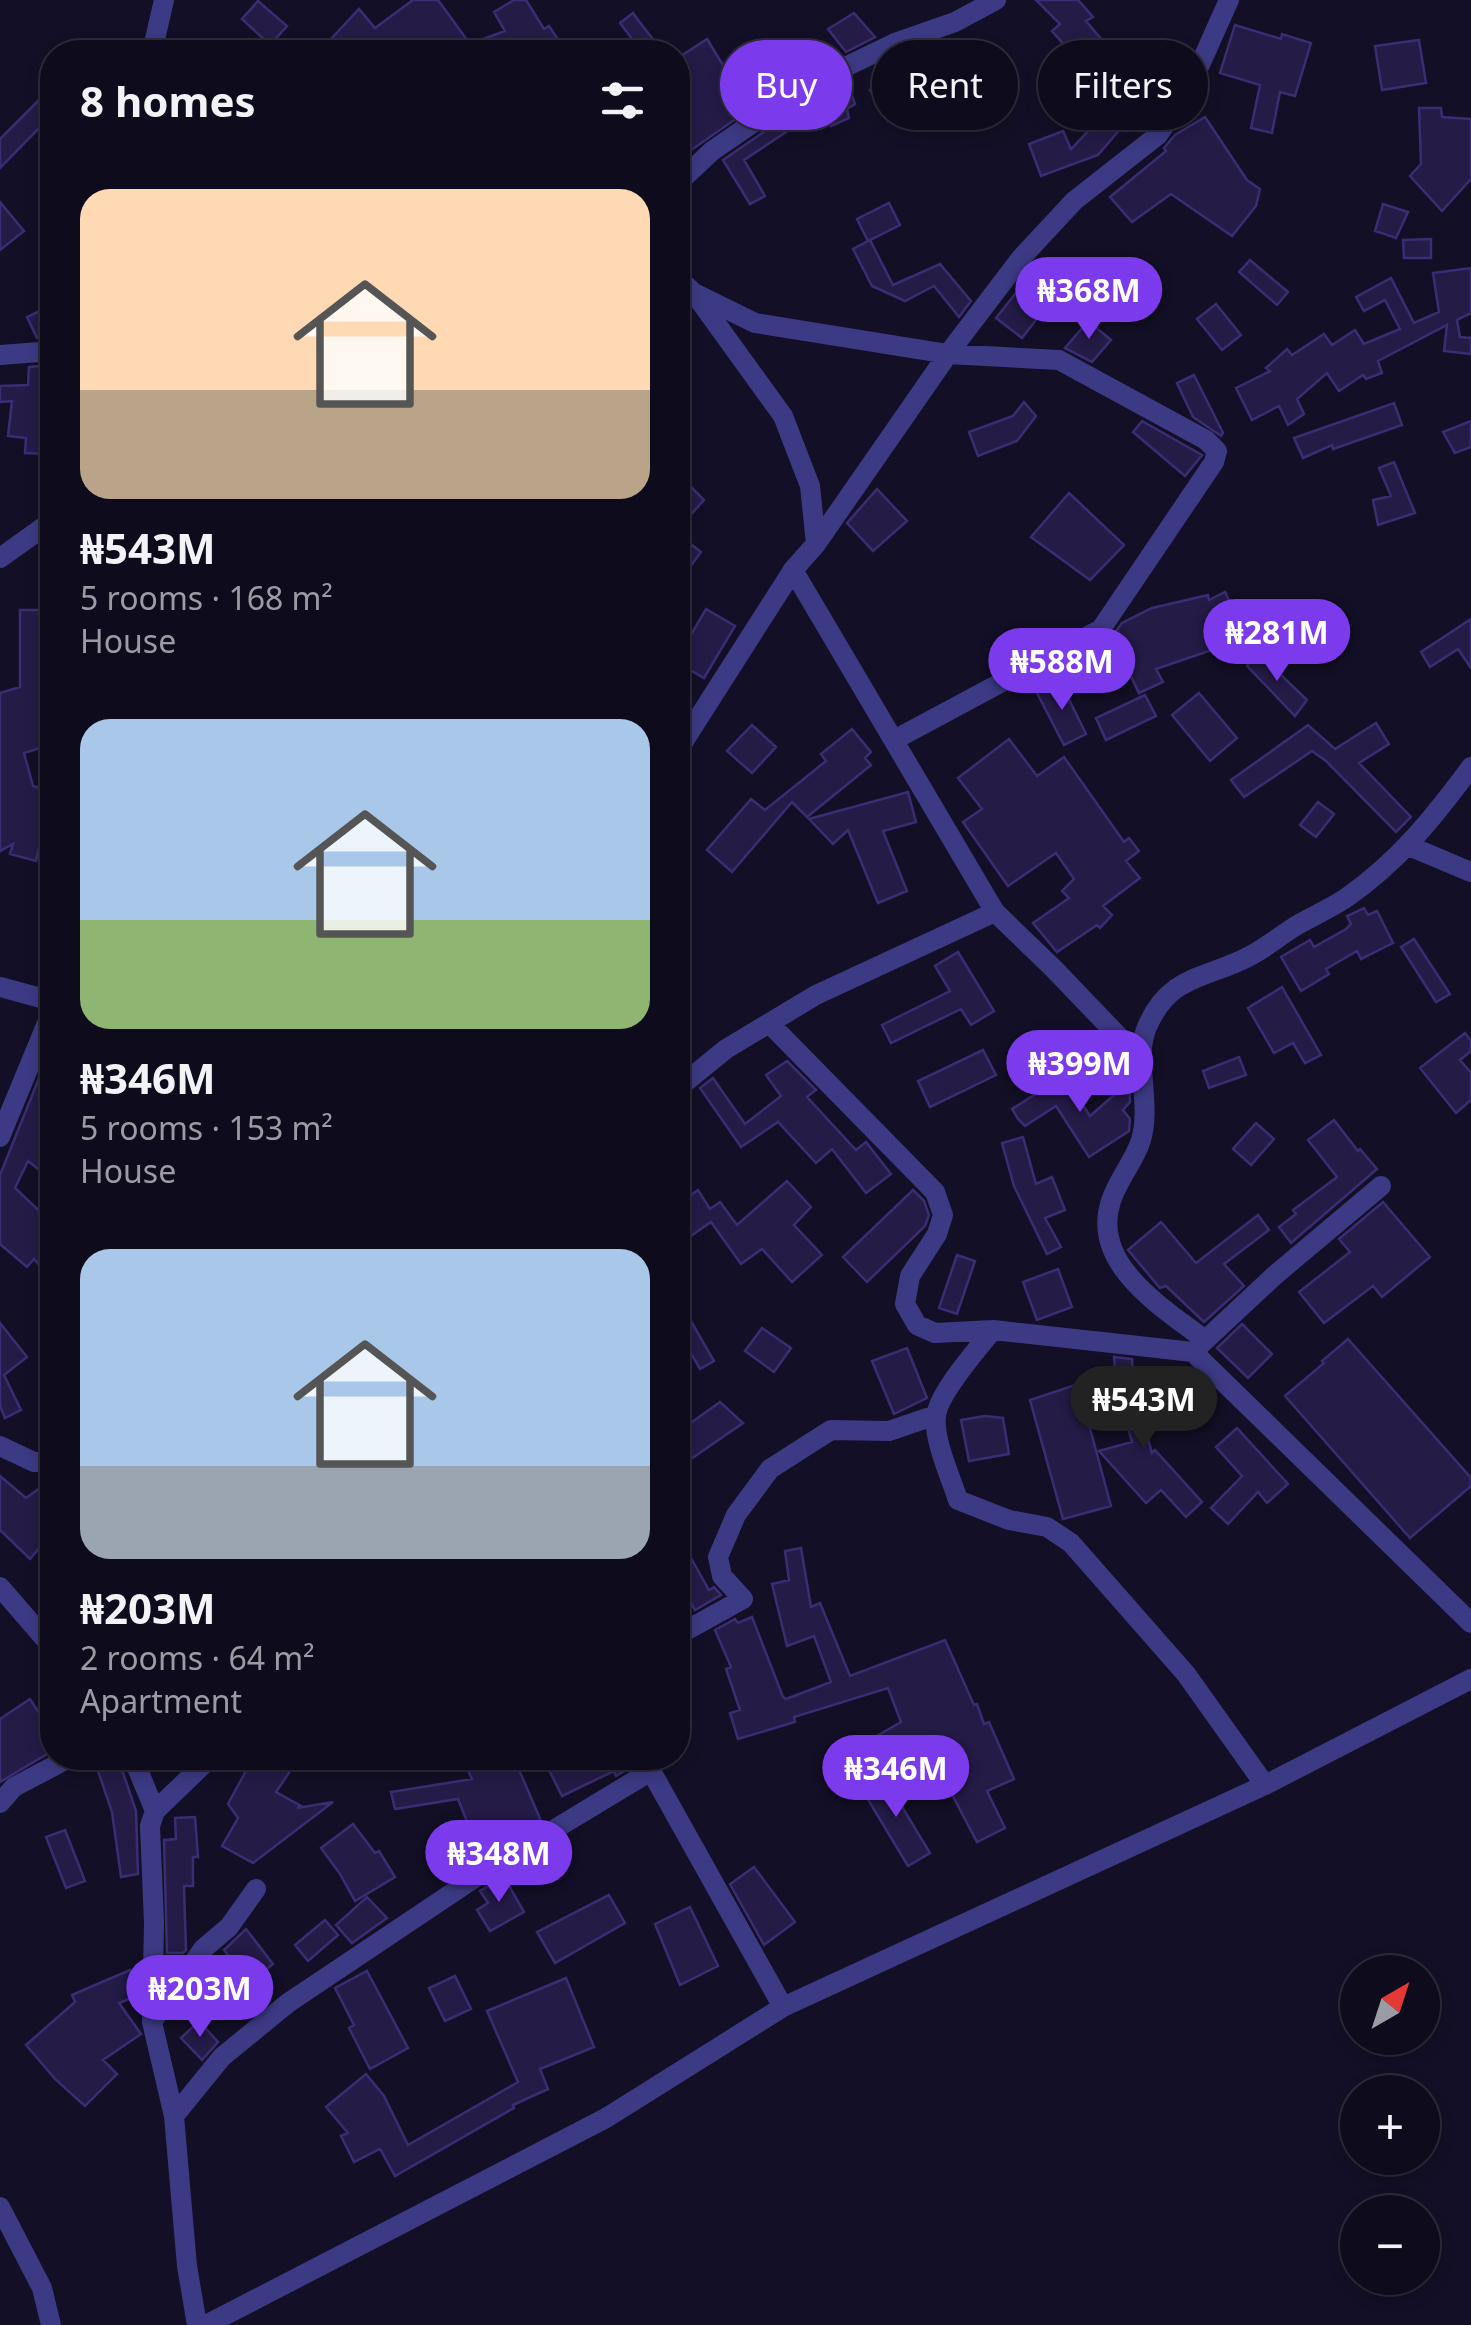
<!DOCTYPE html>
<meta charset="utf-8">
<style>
body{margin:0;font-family:"Noto Sans",sans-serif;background:#171425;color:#f1f3f6;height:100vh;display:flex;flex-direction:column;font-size:38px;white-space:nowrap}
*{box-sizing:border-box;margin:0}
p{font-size:32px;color:#9b9ba3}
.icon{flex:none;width:55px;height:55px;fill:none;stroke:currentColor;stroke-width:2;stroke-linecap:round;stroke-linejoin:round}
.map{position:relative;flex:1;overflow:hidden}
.drawer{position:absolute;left:40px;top:40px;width:650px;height:1730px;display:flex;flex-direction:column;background:#0e0b1c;border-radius:40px;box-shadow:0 5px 15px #0003,0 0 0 2px #2e2b3b}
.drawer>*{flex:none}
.top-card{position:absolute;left:720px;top:40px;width:600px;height:90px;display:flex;gap:20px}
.needle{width:65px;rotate:39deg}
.tools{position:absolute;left:1340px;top:1955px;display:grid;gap:20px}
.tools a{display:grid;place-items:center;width:100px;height:100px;border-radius:50%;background:#0e0b1c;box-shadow:0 5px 15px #0003,0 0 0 2px #2e2b3b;font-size:50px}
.price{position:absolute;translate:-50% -85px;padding:0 22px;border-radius:35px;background:#7c3aed;color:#fff;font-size:32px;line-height:65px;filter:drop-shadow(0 2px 5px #0008)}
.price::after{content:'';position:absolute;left:50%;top:60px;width:30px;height:22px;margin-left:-15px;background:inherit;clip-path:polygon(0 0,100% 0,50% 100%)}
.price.current{background:#222;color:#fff}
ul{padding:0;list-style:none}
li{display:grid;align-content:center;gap:20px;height:530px;padding:0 40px}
li span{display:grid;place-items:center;height:310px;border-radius:30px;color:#555}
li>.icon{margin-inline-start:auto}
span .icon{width:180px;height:180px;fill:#fffc;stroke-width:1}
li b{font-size:42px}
h2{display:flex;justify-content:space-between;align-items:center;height:120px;padding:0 40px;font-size:42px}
.tag{padding:0 35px;border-radius:45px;background:#0e0b1c;box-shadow:0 5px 15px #0003,0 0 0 2px #2e2b3b;font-size:35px;line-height:90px}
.tag.current{background:#7c3aed;color:#fff}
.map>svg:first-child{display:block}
.building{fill:#241b47;stroke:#3b2d73;stroke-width:2.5}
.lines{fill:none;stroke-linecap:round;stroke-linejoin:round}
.minor{stroke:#3d3a85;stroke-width:20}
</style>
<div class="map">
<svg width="1471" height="2325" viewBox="0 0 1471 2325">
<rect width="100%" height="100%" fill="#130f26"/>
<path class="building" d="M413,0H438L470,44L505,31L494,12L514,0H526L544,29L549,26L557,38L533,52H319L359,9L375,28Z
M1036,0H1078L1093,17L1086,21L1119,60L1087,77L1075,58L1077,59L1052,31L1060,24Z
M258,1L287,26L270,45L242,19Z
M633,13L638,20L663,52H642L620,23Z
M854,13L875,37L846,52L828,29Z
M1235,25L1281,39L1282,34L1311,43L1295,96L1280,92L1272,133L1251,128L1260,85L1220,73Z
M707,39L729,75L740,68L763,100L684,155L678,143V58Z
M1419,40L1426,83L1382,90L1375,46Z
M920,49L933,100L928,102L927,99L888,121L870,90L910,68L903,56Z
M965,81L986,114L973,123L952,90Z
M847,82L855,104L847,109L849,118L831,126L817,96Z
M40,99L52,115L0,168V139Z
M1119,99L1140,115L1127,131L1122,127L1098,155L1041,176L1029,144L1063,131L1071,149Z
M1419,108H1441L1442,117L1471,119V179L1442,211L1410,176L1421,164Z
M1205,117L1247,180L1260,189L1256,206L1232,236L1171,194L1132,222L1110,197L1166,151L1164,148L1175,135Z
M784,118L792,128L744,160L765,196L750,204L723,160Z
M0,202L24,231L0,250Z
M889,203L900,225L868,241L857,219Z
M1383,204L1408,212L1396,238L1375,231Z
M1431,239V258H1404L1403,240Z
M870,240L893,285L940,264L971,301L959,317L934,286L905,301L872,286L853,249Z
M1250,260L1288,292L1277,305L1239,272Z
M1471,268V313L1457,320L1460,337L1471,338V354L1444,351L1447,325L1378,361L1382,373L1366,379L1363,375L1339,391L1327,373L1297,399L1304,414L1288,425L1279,406L1252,420L1236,388L1270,371L1266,368L1287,349L1292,355L1324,334L1332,345L1355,330L1364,344L1400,329L1385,300L1364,311L1356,297L1391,278L1414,323L1439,312L1433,273Z
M1031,274L1056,294L1022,338L996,318Z
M1216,304L1241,335L1222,350L1197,319Z
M52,305V337L37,338L27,317Z
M1088,321L1111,340L1092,362L1065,348Z
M52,365V454L25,453L26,438L8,436L12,401L0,402V386L28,385L29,367Z
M1194,375L1223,433L1221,436L1193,417L1177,383Z
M1024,402L1036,416L1017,441L978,456L969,432L1013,416Z
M1394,403L1402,425L1333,449L1332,445L1303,458L1294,438Z
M1142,421L1202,455L1185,476L1133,432Z
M1471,421V447L1455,453L1443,432Z
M1394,462L1415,513L1378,525L1373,500L1391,496L1379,468Z
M691,487L704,500L678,529V501Z
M877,489L907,521L873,551L847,523Z
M1069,493L1124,545L1090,580L1031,537Z
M678,534L701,552L678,583Z
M1225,592L1247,638L1156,669L1163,682L1139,693L1112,637L1122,623L1152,608L1208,595L1209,600Z
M706,609L735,626L704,678L678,663V657Z
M20,610H48L49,678H44L52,723L41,725L47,746L24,753L33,786L52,791L36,861L10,854L13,844L0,851V693L20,687Z
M1471,619V668L1458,649L1430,667L1421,652Z
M1257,652L1307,700L1295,716L1247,666Z
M1060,681L1086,734L1064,745L1037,693Z
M1199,693L1237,738L1210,761L1172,715Z
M1145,695L1156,716L1106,740L1096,718Z
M1376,723L1389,744L1359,763L1411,817L1396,832L1326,761L1312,751L1244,797L1231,780L1308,725L1335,749Z
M752,725L776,747L752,773L727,751Z
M852,729L871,752L865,758L871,765L807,817L792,802L732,872L707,850L751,799L765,810L826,761L821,754Z
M1009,739L1037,776L1064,757L1124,842L1129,838L1139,851L1126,861L1140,878L1103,906L1112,915L1100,928L1097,925L1057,952L1033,923L1069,898L1062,891L1074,879L1056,853L1008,886L963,822L982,809L958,778Z
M908,792L916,822L883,831L907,891L878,903L848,830L833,844L809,819Z
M1318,802L1334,814L1316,837L1300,825Z
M1364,908L1368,915L1377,911L1393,943L1361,959L1357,951L1326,969L1329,974L1301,991L1281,957L1310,940L1314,947L1346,929L1351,924L1347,916Z
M1414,939L1450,994L1436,1002L1401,947Z
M958,952L994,1011L971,1025L961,1009L891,1043L882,1025L950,991L935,966Z
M1282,987L1321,1055L1305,1063L1293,1043L1274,1053L1248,1008Z
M1465,1033L1471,1041V1051L1460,1060L1471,1073V1100L1456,1113L1420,1068Z
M52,1046V1121L46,1138L52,1143V1180L28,1161L15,1188L52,1223V1280L34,1259L27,1267L0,1244V1175Z
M983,1050L996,1075L930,1107L918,1081Z
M1239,1057L1246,1075L1209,1088L1203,1071Z
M787,1061L816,1090L807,1097L856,1150L866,1142L891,1174L866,1193L832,1149L816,1163L778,1122L741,1147L700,1088L713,1078L745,1124L781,1096L766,1075Z
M1064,1076L1090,1116L1129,1082L1130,1102L1123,1110L1130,1119L1129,1131L1089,1157L1056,1106L1025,1126L1018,1119L1012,1109Z
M1334,1120L1358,1151L1360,1149L1377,1169L1291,1243L1279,1227L1296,1214L1293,1210L1337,1177L1308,1140Z
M1256,1123L1274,1139L1251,1165L1233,1149Z
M1023,1137L1036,1184L1052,1177L1065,1210L1045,1218L1061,1247L1047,1254L1014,1186L1002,1143Z
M787,1181L811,1207L794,1225L822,1255L792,1282L762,1249L741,1264L711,1222L688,1238L678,1222V1204L698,1190L710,1209L720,1202L737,1225Z
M913,1190L924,1201L929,1215L925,1226L867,1282L843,1257Z
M1383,1202L1430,1257L1382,1297L1373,1286L1324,1323L1299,1292L1350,1252L1339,1239Z
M1258,1215L1269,1230L1224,1264L1244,1286L1204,1322L1166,1286L1160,1288L1128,1250L1161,1222L1196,1263Z
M957,1255L975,1261L957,1314L939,1308Z
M1058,1269L1072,1307L1037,1320L1023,1282Z
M688,1316L714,1361L700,1369L678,1331V1322Z
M0,1323L27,1357L4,1375L21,1410L5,1418L0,1406Z
M1242,1324L1272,1354L1248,1378L1217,1348Z
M762,1328L791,1348L774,1372L745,1351Z
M1348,1339L1471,1478V1486L1410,1538L1285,1396L1324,1363L1322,1361Z
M907,1348L927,1398L894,1414L872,1361Z
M1114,1357L1132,1359L1133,1385L1152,1453L1155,1450L1202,1502L1186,1517L1161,1490L1146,1503L1099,1451L1132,1442L1112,1373L1115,1372Z
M1078,1384L1111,1506L1063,1519L1030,1400Z
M720,1402L743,1423L688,1461L678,1445V1432Z
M985,1416L1003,1418L1009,1454L969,1461L961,1420Z
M1237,1428L1288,1484L1267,1503L1258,1492L1228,1524L1211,1508L1242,1476L1216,1447Z
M0,1476L26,1498L44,1485L52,1491V1533L30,1559L0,1530Z
M678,1535L709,1590L714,1587L721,1595L695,1610L678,1580Z
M801,1548L811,1607L820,1603L850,1676L945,1640L974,1705L977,1704L984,1724L989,1722L1014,1779L987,1791L1005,1828L977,1842L936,1764L931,1766L923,1744L876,1774L858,1747L901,1722L888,1688L794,1717L795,1722L738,1739L730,1713L740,1710L726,1669L731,1667L715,1630L735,1619L738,1623L752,1617L783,1697L786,1699L831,1682L814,1636L787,1646L772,1584L789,1580L785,1551Z
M30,1699L52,1733V1751L0,1782V1719Z
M109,1758H118L136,1811L138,1874L121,1877L112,1812L95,1762Z
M253,1758H299L276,1792L301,1806L297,1808L333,1802L253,1863L222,1846L238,1818L228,1804Z
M462,1758H514L541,1821L481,1857L458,1799L395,1809L391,1792L472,1779Z
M543,1758H636L634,1765L616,1776L614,1771L562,1796Z
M883,1775L930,1853L908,1866L861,1788Z
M195,1817L198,1857H193V1886H184L186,1950L183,1953H167L164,1840L176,1839L175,1818Z
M353,1824L375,1853L379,1851L395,1877L355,1901L340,1874L321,1848Z
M65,1830L85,1881L66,1888L46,1837Z
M754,1867L795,1922L764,1945L730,1884Z
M504,1877L524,1912L490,1931L477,1910L488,1903L480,1891Z
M609,1895L625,1923L555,1963L537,1932Z
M367,1897L387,1918L352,1943L336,1925Z
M690,1907L718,1966L680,1985L655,1924Z
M325,1920L338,1935L308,1961L295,1945Z
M246,1929L273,1964L249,1983L224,1950Z
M130,1970L139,1995L119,2003L141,2034L103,2060L117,2074L85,2106L55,2079L26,2045L75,2002L72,1995Z
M367,1971L408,2048L370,2069L349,2028L354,2025L335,1988Z
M455,1976L471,2009L445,2021L429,1988Z
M566,1978L594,2047L540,2069L548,2089L513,2105L514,2108L395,2176L380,2149L354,2162L341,2136L348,2133L326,2107L366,2074L384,2096L408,2145L518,2082L487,2011Z
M199,2021L218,2042L202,2060L181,2038Z"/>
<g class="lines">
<path class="minor" d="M152,52L164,0
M678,183L712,151L808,85L895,43L955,22L996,0
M678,278L694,293L783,416L810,486L816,544
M694,293L755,323L948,354L1059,360L1206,440L1217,451L1214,462L1101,629L894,740
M0,355L52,351
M0,558L52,521
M793,570L995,912L1054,969L1123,1041L1142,1065
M678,750L793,570L816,544L948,354L1021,258L1074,201L1158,135L1190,87L1229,0
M1409,846L1471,872
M0,987L52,1001
M770,1024L935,1192L943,1215L937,1234L910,1276L905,1304L917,1325L935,1333L993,1330L1193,1352L1471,1623
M678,1088L726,1049L816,995L995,912
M0,1137L52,1011
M993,1330C978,1348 938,1394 936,1416C933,1439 951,1478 958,1500L1009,1520L1047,1527L1071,1543L1186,1674L1265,1785
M1205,1340C1162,1307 1090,1264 1111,1201C1118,1179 1134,1162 1141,1140C1152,1103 1133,1059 1147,1027C1169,975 1205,979 1248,957C1266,948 1282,934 1299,924C1315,915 1331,908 1346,898C1398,862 1434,817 1471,767
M1198,1347L1274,1276L1381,1186
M0,1446L34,1462H52
M0,1587L52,1647
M678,1635L743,1599L722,1576L718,1557L736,1515L770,1469L831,1430L889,1431L936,1415
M133,1758L155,1811
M649,1759L651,1771L783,2007
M0,1803L14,1787L69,1758
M152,2022L203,1949L229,1927L256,1889
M174,2116L222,2057L288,2003L482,1873L651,1771
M0,2207L42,2288L51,2325
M197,2325L187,2266L174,2116L152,2022L154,1923L150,1826L155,1811L210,1758
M206,2325L606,2118L783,2007L1265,1785L1471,1679"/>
</g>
</svg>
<div class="tools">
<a><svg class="needle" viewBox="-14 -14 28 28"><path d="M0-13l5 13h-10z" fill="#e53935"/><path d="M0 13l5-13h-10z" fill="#9b9ba3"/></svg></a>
<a>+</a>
<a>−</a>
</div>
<b class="price" style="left:1089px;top:342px">₦368M</b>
<b class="price" style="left:1277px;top:684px">₦281M</b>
<b class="price" style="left:1062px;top:713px">₦588M</b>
<b class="price" style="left:1080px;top:1115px">₦399M</b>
<b class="price current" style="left:1144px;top:1451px">₦543M</b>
<b class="price" style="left:896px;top:1820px">₦346M</b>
<b class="price" style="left:499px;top:1905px">₦348M</b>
<b class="price" style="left:200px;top:2040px">₦203M</b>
<div class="top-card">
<a class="tag current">Buy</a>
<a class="tag">Rent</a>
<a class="tag">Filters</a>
</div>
<section class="drawer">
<h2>8 homes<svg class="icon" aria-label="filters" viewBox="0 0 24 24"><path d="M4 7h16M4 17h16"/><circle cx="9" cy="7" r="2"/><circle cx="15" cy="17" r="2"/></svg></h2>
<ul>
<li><span style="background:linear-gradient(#ffd9b3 65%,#b9a48a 0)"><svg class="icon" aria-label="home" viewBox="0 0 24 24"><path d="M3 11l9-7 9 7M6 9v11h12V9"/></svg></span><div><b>₦543M</b><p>5 rooms · 168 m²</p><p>House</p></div></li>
<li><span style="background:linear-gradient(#a9c7e8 65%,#8fb573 0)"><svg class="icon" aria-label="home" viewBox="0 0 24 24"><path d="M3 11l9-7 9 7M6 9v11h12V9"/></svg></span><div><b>₦346M</b><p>5 rooms · 153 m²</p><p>House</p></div></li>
<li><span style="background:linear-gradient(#a9c7e8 70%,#9aa5b1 0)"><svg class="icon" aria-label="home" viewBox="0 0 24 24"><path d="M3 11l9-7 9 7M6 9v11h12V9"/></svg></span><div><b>₦203M</b><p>2 rooms · 64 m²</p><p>Apartment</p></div></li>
</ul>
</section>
</div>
